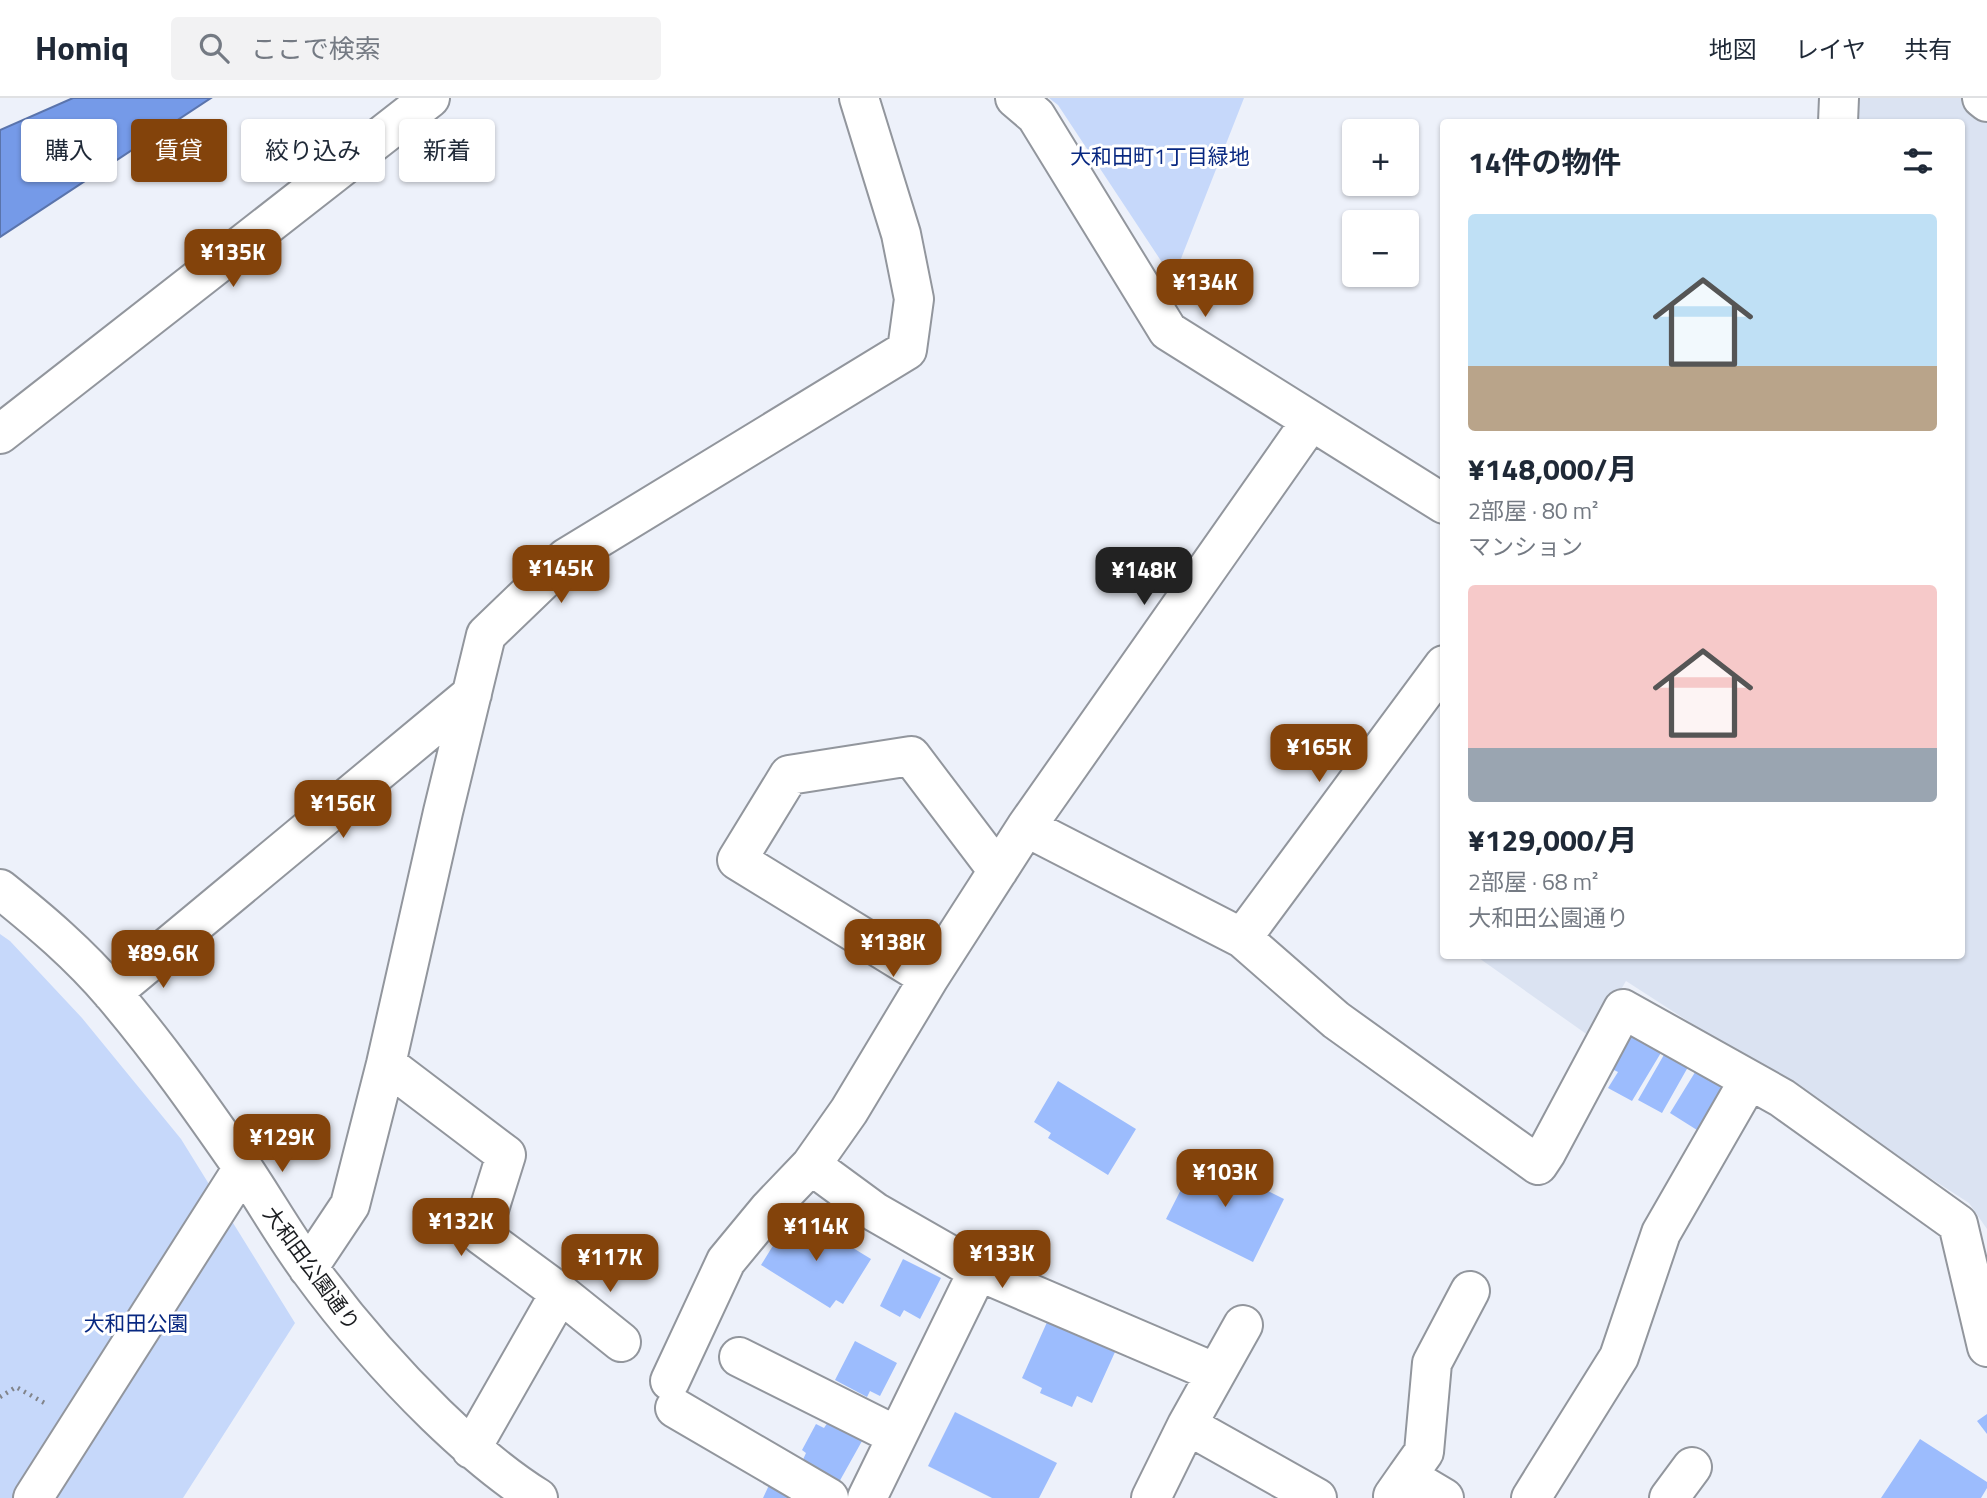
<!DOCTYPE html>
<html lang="ja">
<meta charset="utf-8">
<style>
body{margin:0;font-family:"Titillium Web","Noto Sans JP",sans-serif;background:#f2f2f3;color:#1f2937;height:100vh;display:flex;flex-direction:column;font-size:26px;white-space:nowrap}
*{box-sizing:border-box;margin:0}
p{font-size:23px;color:#747a83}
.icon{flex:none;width:38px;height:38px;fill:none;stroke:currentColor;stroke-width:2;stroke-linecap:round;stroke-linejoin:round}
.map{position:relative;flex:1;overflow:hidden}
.side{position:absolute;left:1440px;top:21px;width:525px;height:840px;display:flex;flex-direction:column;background:#fff;border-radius:7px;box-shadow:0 2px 5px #0004}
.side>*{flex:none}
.top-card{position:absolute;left:21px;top:21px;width:665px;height:63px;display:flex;gap:14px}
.tools{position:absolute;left:1342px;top:21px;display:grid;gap:14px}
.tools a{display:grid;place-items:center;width:77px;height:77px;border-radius:7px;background:#fff;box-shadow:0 2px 5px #0004;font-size:35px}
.price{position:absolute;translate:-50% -60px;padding:0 16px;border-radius:14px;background:#83430b;color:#fff;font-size:23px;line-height:46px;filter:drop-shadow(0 2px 4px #0008)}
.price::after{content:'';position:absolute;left:50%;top:42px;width:21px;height:16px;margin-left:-10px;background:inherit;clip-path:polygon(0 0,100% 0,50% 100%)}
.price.selected{background:#222;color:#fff}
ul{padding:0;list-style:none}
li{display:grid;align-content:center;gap:14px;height:371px;padding:0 28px}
li span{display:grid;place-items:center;height:217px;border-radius:7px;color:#555}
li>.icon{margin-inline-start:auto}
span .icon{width:126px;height:126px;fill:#fffc;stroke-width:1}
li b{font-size:30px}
h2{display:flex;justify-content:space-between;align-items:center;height:84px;padding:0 28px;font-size:30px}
.tag{padding:0 24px;border-radius:7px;background:#fff;box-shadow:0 2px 5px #0004;font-size:24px;line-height:63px}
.tag.selected{background:#83430b;color:#fff}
header{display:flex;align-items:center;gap:42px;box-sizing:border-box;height:98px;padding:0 35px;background:#fff;border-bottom:2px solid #e0e1e3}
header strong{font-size:33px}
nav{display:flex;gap:38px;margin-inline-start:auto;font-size:24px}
.search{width:490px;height:63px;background:#f2f2f3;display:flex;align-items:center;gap:18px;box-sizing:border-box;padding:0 24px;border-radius:7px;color:#747a83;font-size:26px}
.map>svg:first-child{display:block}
.built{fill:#dbe3f2}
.green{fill:#c6d8fa}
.water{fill:#759ae8;stroke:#5a74ac;stroke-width:2}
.building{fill:#9cbcfd}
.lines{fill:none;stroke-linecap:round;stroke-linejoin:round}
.minor-casing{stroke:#92969d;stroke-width:42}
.path{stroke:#81848a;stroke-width:4.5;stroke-dasharray:2 5;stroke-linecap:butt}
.minor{stroke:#fff;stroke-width:38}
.labels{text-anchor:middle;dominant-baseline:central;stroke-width:6;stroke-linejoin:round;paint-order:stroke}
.park-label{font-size:21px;fill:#082881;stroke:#fff}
.street-label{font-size:21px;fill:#1b1d20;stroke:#fff}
</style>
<header>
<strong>Homiq</strong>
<div class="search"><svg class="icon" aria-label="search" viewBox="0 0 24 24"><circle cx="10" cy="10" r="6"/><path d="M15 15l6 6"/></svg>ここで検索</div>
<nav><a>地図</a><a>レイヤ</a><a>共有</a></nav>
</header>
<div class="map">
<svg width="1987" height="1400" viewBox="0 0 1987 1400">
<rect width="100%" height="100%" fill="#edf1fa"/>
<path class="built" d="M1857,0H1968L1987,15V1131L1969,1105L1626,883L1592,940L1476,858H1962V24H1855Z"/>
<path class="green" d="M1049,0H1244L1173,181L1058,7Z
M0,836L10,843L82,920L181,1041L295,1225L183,1400H0Z"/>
<path class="water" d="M73,0H211L0,139V32Z"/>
<path class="building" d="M1635,930L1665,948L1632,1003L1608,990L1618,974L1612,971Z
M1665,955L1688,969L1662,1015L1638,1002Z
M1697,971L1724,988L1697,1032L1670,1015Z
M1058,983L1136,1031L1108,1077L1048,1040L1051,1035L1034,1024Z
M1198,1058L1284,1101L1253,1164L1166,1121Z
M804,1120L871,1161L843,1206L836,1202L830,1210L761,1167L785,1128L795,1134Z
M903,1161L941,1180L920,1221L904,1212L900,1219L880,1208Z
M1048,1222L1115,1254L1092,1305L1077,1298L1072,1309L1040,1295L1042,1290L1022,1280Z
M855,1243L897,1265L880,1298L870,1293L867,1299L835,1282Z
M955,1314L1057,1365L1039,1400H992L928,1368Z
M1987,1316V1336L1977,1323Z
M828,1324L862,1343L838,1386L801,1366L806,1355L802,1352L816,1326L824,1330Z
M1920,1341L1987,1384V1390L1981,1400H1881Z
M770,1385L800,1400H763Z"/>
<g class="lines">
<defs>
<path id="minor" d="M1015,0L1036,18L1168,233L1444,406
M1982,0L1987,4
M1838,24L1839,0
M0,336L430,0
M1026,729L1242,840L1336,922L1538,1067L1546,1055L1623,911L1782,1000L1958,1126L1987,1249
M0,791C40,823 79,856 113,896C160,951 202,1011 243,1070C266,1104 286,1140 310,1172C348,1224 390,1272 436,1317C467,1347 501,1377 538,1400
M1242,840L1444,567
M929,880L737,762L789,677L911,658L998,773
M112,895L472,596
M386,966L506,1057L481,1137L560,1195L471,1351
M811,1067L875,1114L978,1173L867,1400
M308,1170L350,1107L386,966L443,714L486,537L566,460L907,252L914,201L901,136L859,0
M978,1173L1216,1275
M560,1195L621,1244
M739,1259L897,1338
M670,1283L726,1163L769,1111L811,1067L849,1013L929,880L1026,729L1311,323
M675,1310L829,1400
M1187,1327L1317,1400
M1407,1378L1424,1354L1432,1265L1470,1193
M1393,1398L1407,1378L1444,1400
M33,1400L243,1070
M1151,1400L1187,1327L1243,1227
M1531,1400L1619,1259L1661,1135L1749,982
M1669,1400L1692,1369"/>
</defs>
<use href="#minor" class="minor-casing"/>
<path class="path" d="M0,1299L16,1289L48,1307"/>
<use href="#minor" class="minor"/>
</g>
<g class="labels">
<g class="park-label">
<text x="1160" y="58">大和田町1丁目緑地</text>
<text x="136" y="1225">大和田公園</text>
</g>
<g class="street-label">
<text transform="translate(312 1170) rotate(54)">大和田公園通り</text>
</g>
</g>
</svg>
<div class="tools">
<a>+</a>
<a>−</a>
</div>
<b class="price" style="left:233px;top:191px">¥135K</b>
<b class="price" style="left:1205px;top:221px">¥134K</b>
<b class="price" style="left:561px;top:507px">¥145K</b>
<b class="price selected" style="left:1144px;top:509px">¥148K</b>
<b class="price" style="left:1319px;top:686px">¥165K</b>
<b class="price" style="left:343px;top:742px">¥156K</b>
<b class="price" style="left:893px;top:881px">¥138K</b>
<b class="price" style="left:163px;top:892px">¥89.6K</b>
<b class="price" style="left:282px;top:1076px">¥129K</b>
<b class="price" style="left:1225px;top:1111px">¥103K</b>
<b class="price" style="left:461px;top:1160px">¥132K</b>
<b class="price" style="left:816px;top:1165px">¥114K</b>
<b class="price" style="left:1002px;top:1192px">¥133K</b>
<b class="price" style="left:610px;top:1196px">¥117K</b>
<div class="top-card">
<a class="tag">購入</a>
<a class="tag selected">賃貸</a>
<a class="tag">絞り込み</a>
<a class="tag">新着</a>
</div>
<section class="side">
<h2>14件の物件<svg class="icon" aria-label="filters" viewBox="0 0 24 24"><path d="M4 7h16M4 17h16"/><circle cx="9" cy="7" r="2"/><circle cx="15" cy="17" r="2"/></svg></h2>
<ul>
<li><span style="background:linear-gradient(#bfe0f5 70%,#b9a48a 0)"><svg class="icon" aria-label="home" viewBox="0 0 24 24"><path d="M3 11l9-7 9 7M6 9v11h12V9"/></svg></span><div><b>¥148,000/月</b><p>2部屋 · 80 m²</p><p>マンション</p></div></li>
<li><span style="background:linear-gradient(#f6c9c9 75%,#9aa5b1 0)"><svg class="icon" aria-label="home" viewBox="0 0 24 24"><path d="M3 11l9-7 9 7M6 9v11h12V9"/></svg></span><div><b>¥129,000/月</b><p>2部屋 · 68 m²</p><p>大和田公園通り</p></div></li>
</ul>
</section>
</div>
